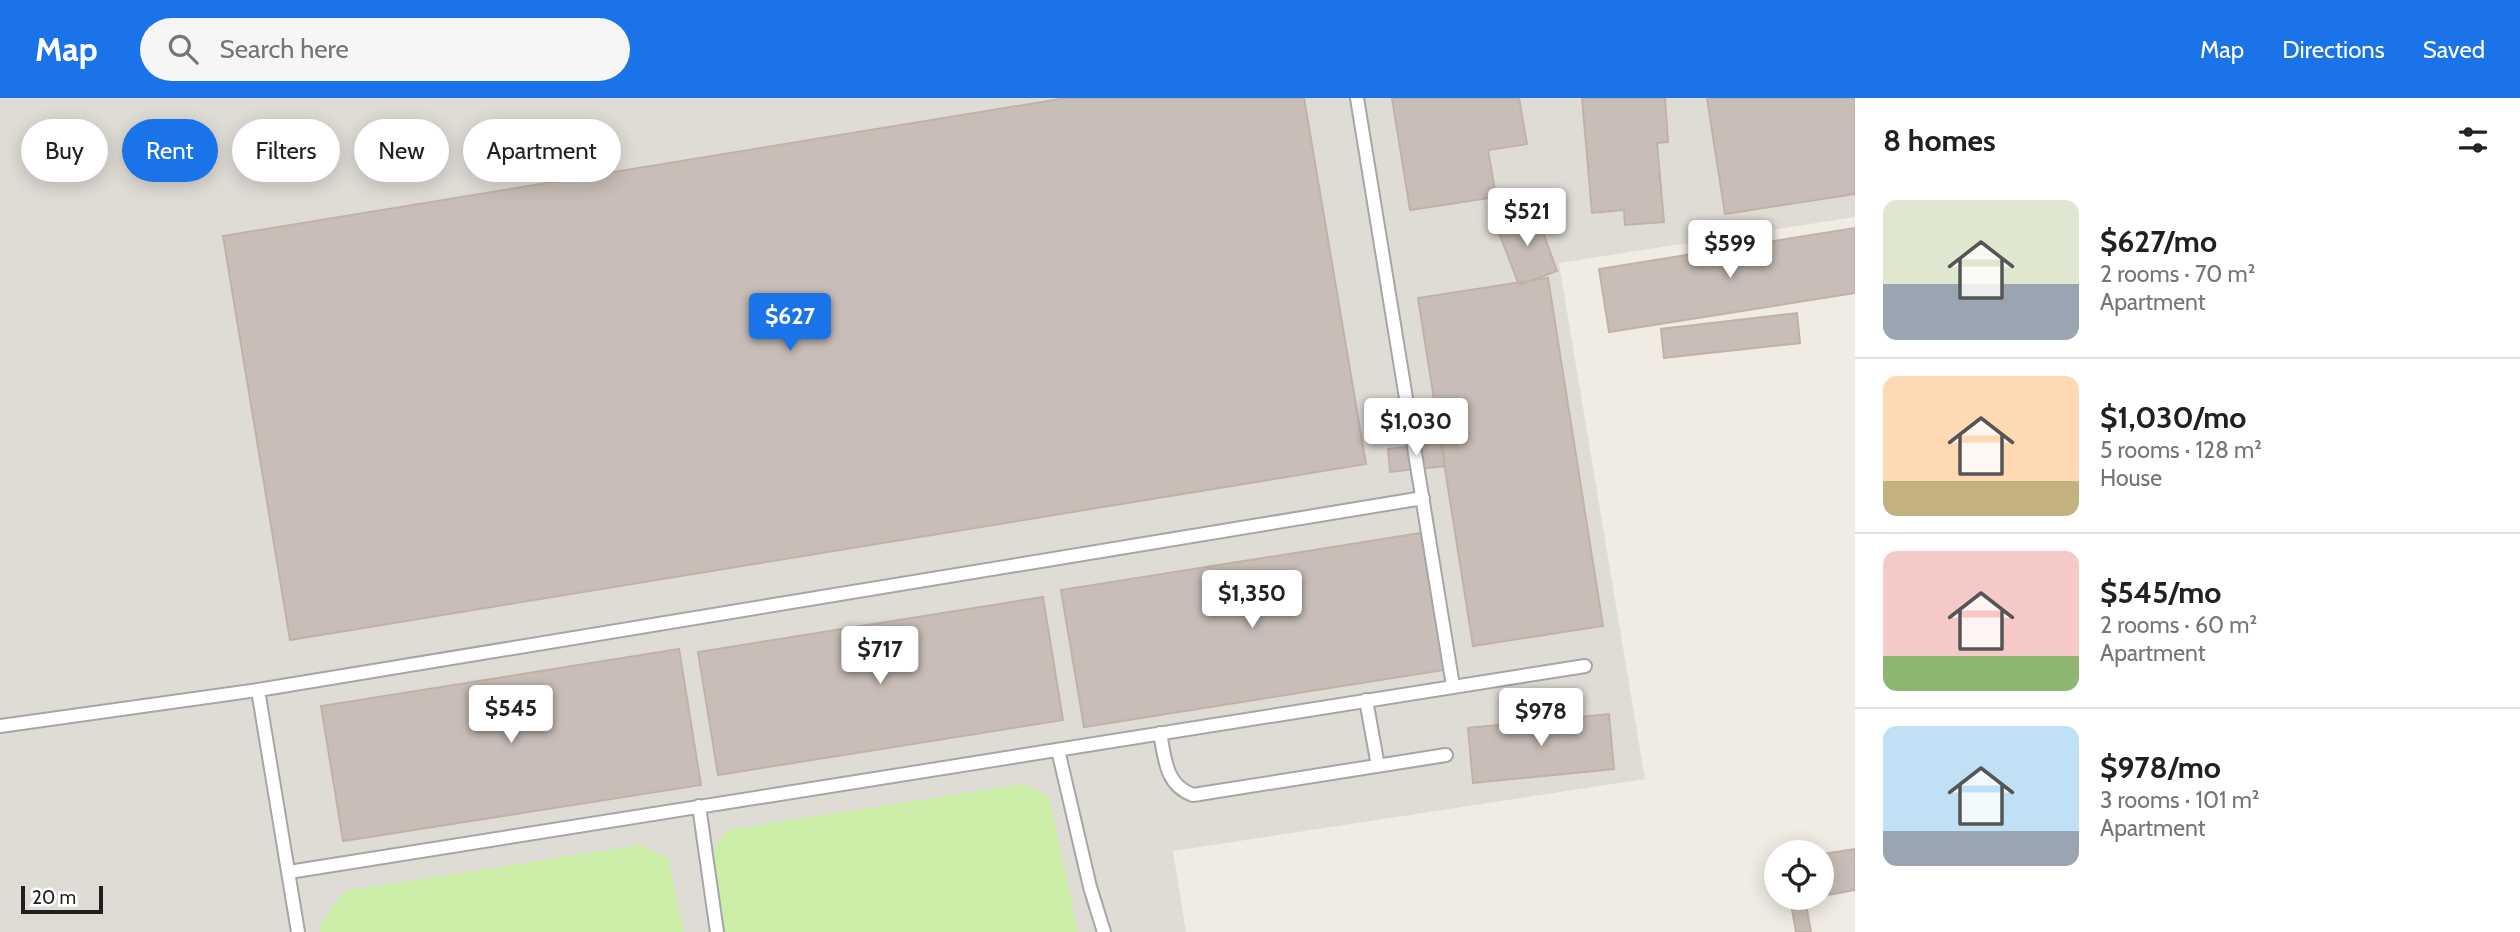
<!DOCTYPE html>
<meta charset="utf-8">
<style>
body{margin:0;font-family:Cabin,sans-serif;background:#f6f6f6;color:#202124;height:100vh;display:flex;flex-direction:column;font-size:26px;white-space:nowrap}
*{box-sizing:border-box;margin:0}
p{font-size:23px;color:#757577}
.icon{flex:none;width:38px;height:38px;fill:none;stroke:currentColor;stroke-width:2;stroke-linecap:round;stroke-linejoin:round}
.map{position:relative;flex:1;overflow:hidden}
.side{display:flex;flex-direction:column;background:#fff;width:665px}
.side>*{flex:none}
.guide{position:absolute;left:21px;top:21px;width:665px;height:63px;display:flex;gap:14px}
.controls{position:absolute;left:1764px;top:742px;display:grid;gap:14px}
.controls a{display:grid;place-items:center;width:70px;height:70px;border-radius:50%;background:#fff;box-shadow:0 4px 18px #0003;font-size:35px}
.scale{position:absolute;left:21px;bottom:18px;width:82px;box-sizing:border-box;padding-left:7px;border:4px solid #1f1f1f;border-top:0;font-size:19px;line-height:24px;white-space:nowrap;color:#1f1f1f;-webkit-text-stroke:5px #fff;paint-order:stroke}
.price{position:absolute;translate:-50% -60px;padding:0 16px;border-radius:7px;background:#fff;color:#222;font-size:23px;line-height:46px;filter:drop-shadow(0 2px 4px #0008)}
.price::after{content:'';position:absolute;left:50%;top:42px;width:21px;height:16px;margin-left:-10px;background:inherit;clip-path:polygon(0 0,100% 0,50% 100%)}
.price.on{background:#1a73e8;color:#fff}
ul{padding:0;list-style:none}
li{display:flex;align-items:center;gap:21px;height:175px;padding:0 28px}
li+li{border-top:2px solid #e0e0e0}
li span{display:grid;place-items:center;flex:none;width:196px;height:140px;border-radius:14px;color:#555}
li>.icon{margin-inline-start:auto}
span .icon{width:84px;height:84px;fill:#fffc;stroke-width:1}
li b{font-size:30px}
h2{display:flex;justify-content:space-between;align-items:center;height:84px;padding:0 28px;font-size:30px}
.tag{padding:0 24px;border-radius:32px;background:#fff;box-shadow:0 4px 18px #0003;font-size:24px;line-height:63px}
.tag.on{background:#1a73e8;color:#fff}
header{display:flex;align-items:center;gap:42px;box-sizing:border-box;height:98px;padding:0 35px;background:#1a73e8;color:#fff}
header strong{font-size:33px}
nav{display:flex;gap:38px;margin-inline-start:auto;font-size:24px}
.search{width:490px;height:63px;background:#f6f6f6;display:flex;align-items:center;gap:18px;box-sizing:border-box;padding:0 24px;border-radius:38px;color:#757577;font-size:26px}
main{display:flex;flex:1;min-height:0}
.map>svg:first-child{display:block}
.airport{fill:#dfdcd6}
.grass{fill:#cceda8}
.building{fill:#c8beb7;stroke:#c2b1a6;stroke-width:2}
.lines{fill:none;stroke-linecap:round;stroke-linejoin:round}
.lane-casing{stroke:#a6a6a6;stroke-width:16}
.lane{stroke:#fff;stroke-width:12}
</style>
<header>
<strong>Map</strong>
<div class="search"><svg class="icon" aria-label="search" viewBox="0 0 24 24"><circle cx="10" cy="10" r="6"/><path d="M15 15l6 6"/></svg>Search here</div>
<nav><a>Map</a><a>Directions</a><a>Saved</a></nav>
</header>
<main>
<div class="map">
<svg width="1855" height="834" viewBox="0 0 1855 834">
<rect width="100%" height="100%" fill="#f0ece4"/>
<path class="airport" d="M0,0H1855V119L1559,165L1645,681L1173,753L1186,834H0Z"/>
<path class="grass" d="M1023,686L1049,698L1078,834H715L704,766L727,732Z
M641,747L668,760L684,834H320L319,828L344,793Z"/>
<path class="building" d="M1066,0H1304L1366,366L290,542L223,138Z
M1392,0H1519L1527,46L1488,52L1496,99L1410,112Z
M1582,0H1665L1668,44L1657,45L1664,124L1625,127L1624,112L1592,115Z
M1707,0H1855V96L1725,116Z
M1535,112L1557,173L1519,187L1496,127Z
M1855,130V195L1609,234L1599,171Z
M1548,180L1603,528L1473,548L1418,200Z
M1797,215L1800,245L1664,260L1661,231Z
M1442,345L1445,368L1390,374L1388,351Z
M1421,435L1444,572L1084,629L1061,492Z
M1043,499L1063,622L718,677L698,554Z
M679,551L701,687L343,743L321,608Z
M1609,616L1614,671L1473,685L1468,630Z
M1855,751V792L1822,798V756Z
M1790,800H1812L1805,801L1811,834H1796Z"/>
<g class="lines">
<defs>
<path id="lane" d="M1357,0L1453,588
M258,592L298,834
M1366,602L1378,668
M0,628L258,592L1423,400
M1160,635C1165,660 1165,687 1193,697L1446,657
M1058,652L1090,789L1104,834
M699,708L717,834
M289,774L1585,568"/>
</defs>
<use href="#lane" class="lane-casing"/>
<use href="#lane" class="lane"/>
</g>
</svg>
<div class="controls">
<a><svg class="icon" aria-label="locate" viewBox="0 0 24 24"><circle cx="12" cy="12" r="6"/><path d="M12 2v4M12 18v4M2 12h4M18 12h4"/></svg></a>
</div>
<div class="scale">20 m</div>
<b class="price" style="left:1527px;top:150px">$521</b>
<b class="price" style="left:1730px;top:182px">$599</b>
<b class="price on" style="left:790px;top:255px">$627</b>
<b class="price" style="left:1416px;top:360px">$1,030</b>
<b class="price" style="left:1252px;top:532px">$1,350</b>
<b class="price" style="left:880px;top:588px">$717</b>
<b class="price" style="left:511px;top:647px">$545</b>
<b class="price" style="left:1541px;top:650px">$978</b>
<div class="guide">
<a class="tag">Buy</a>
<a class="tag on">Rent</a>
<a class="tag">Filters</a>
<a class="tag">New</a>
<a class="tag">Apartment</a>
</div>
</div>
<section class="side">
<h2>8 homes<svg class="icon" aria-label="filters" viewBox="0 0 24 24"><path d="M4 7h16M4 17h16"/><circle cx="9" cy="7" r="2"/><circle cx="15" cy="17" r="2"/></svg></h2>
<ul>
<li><span style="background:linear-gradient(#dfe7d0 60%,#9aa5b1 0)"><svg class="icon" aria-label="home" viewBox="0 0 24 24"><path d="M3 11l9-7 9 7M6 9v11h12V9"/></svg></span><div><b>$627/mo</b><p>2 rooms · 70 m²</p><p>Apartment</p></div></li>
<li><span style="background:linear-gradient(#ffd9b3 75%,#c2b280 0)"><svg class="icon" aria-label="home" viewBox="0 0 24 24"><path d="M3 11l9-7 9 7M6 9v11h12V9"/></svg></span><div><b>$1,030/mo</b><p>5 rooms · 128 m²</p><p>House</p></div></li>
<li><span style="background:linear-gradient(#f6c9c9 75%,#8fb573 0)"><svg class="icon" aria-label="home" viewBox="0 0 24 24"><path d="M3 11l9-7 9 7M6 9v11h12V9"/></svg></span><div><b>$545/mo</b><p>2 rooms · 60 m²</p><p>Apartment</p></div></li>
<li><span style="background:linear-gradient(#bfe0f5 75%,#9aa5b1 0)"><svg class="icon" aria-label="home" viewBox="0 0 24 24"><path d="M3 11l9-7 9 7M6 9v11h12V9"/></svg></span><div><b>$978/mo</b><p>3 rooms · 101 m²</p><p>Apartment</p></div></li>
</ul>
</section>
</main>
